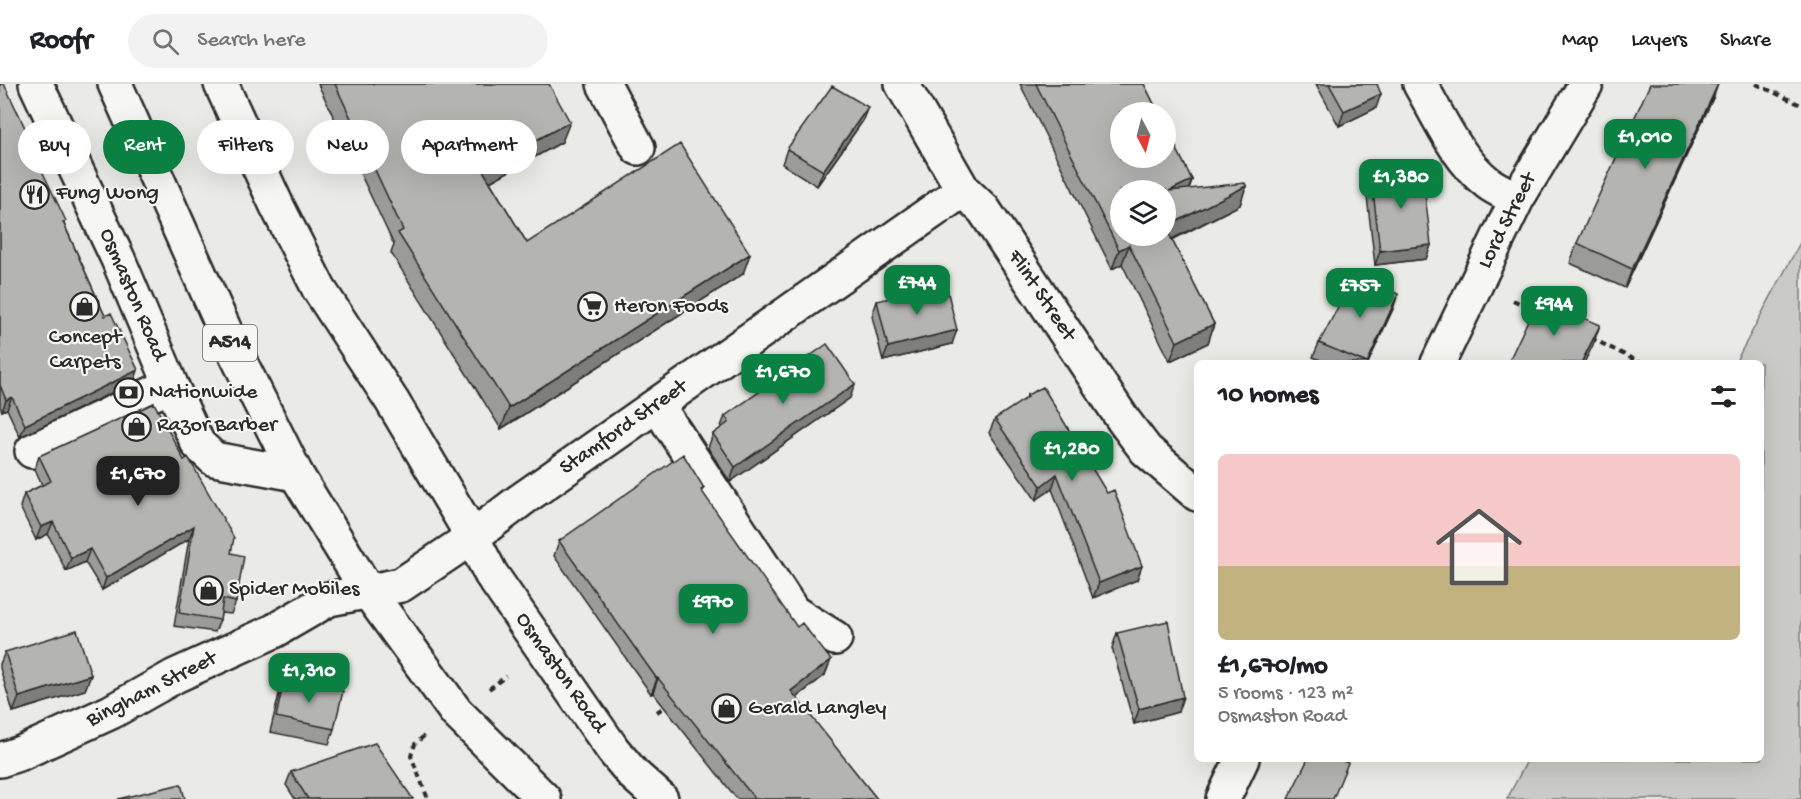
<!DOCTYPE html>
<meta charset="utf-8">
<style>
body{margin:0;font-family:"Gochi Hand",sans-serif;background:#f2f2f2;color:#202124;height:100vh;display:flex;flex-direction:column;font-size:22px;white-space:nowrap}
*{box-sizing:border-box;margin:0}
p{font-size:20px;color:#757577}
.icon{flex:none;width:33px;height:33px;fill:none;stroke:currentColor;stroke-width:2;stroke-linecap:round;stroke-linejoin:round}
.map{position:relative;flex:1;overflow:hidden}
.details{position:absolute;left:1194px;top:276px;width:570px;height:402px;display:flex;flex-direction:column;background:#fff;border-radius:9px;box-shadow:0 6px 24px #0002}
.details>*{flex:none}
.top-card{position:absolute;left:18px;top:36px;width:570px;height:54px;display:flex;gap:12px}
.needle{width:39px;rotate:173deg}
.tools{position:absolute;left:1110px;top:18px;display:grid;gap:12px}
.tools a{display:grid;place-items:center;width:66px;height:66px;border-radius:50%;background:#fff;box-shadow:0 6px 24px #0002;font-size:30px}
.price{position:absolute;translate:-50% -51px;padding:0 14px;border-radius:12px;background:#0b8043;color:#fff;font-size:20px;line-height:39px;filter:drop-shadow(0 2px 3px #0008)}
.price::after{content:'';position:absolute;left:50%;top:36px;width:18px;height:14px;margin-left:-9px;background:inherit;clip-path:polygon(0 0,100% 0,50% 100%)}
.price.on{background:#222;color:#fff}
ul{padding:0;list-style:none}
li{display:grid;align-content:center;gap:12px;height:318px;padding:0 24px}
li span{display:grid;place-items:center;height:186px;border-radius:9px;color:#555}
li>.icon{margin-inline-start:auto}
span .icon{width:108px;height:108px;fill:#fffc;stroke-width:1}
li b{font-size:26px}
h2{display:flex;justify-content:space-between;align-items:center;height:72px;padding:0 24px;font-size:26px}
.tag{padding:0 21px;border-radius:27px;background:#fff;box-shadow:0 6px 24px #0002;font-size:21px;line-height:54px}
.tag.on{background:#0b8043;color:#fff}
header{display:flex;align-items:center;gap:36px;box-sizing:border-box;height:84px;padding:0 30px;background:#fff;border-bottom:2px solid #e0e0e0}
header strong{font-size:28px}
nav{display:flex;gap:33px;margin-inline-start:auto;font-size:21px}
.search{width:420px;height:54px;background:#f2f2f2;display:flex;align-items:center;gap:15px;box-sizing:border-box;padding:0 21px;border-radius:33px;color:#757577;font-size:22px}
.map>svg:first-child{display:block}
.green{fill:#cacac7;stroke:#7a7a79;stroke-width:1.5}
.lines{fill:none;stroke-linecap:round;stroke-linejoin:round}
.minor-casing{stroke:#2b2b2b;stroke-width:38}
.major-casing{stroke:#2b2b2b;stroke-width:38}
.path{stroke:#2b2b2b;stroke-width:4;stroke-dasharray:6 4.5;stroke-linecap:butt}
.minor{stroke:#f6f6f2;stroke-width:33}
.major{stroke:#f6f6f2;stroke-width:33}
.wall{fill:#9b9b98;stroke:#2b2b2b;stroke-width:1.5}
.shaded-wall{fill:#7e7e7c;stroke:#2b2b2b;stroke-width:1.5}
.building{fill:#b4b4b1;stroke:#2b2b2b;stroke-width:1.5}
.labels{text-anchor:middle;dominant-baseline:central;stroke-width:4.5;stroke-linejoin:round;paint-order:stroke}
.shield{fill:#f6f6f2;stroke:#686867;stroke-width:1.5}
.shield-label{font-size:21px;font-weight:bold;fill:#2b2b2b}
.poi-label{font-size:22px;fill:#2b2b2b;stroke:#f6f6f2;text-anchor:start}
.street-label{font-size:22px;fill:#2b2b2b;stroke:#f6f6f2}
</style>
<header>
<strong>Roofr</strong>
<div class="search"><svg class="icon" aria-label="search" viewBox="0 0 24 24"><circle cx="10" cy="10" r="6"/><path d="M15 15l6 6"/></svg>Search here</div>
<nav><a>Map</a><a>Layers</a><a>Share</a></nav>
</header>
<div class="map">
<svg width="1801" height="715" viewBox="0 0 1801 715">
<rect width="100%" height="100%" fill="#eaeae6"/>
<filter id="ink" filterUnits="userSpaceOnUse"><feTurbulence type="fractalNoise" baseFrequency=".0167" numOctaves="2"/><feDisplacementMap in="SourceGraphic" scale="12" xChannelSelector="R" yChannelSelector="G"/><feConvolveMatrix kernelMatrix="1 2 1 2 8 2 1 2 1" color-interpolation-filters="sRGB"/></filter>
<g filter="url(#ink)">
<path class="green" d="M1801,157V715H1507L1528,675H1761V279H1735Z"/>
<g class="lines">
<defs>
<path id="minor" d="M36,0L118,175L171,301L198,360L214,375L296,390
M221,0L277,122L319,205L392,317L464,438L491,490L613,666L633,690L661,715
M604,0L638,64
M902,0L963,106L984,126L1124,337L1146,366L1197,410
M1420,0C1439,33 1457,75 1488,99C1497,106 1508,110 1517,115
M1438,279L1517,115L1586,0
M657,321L793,528L835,554
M32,367L171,301
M0,676L21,669L111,628L175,592L274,547L329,515L401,501L471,454L521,416L963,106
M1223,715L1242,675"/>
<path id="major" d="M115,0L229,256L296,390L367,506L456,628L544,715"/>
</defs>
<use href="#minor" class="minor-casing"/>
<use href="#major" class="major-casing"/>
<path class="path" d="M1756,0L1801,21
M1513,216L1536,227
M1591,254L1641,279
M489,605L506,592
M657,628L667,621
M424,652L415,660L411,672L428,715"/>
<use href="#minor" class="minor"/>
<use href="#major" class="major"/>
</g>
<path class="wall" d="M0,0L28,50L26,54L105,232L138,286L134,298L20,353L7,325L2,327L0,323Z
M318,0H549L562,58L490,98L527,159L743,190L501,345L391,169L394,161Z
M1020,0H1144L1192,96L1189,105L1246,102L1240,121L1172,156L1214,240L1208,259L1170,277L1122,180L1112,185Z
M1316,0H1377L1376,24L1339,42Z
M1714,12L1625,204L1570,179L1577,159Z
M862,38L817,102L782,80L787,65Z
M1371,90L1431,161L1426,175L1375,181L1366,104Z
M877,217L952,260L883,277L872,232Z
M1393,225L1368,279H1327L1313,273L1319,259Z
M1027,311L1137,496L1093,514L1052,405L1036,416L989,349L995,335L1026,315Z
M850,314L730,398L708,364L713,350L720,345L725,332Z
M154,319L231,469L236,518L231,530L221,529L220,536L215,548L174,542L189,455L102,506L85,478L66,487L48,450L36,456L20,423L24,410L42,401L35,385L39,372Z
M704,404L702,409L825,591L796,614L877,715H737L653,609L651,610L554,472L559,457Z
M1117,549L1178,628L1134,640L1112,564Z
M5,568L91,591L85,606L13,628L0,584V580Z
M284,596L334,645L329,660L270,648L279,610Z
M291,688L413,715H295L286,701Z"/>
<path class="shaded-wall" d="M1718,0L1714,12L1625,204L1632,185Z
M1381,10L1376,24L1339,42L1344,27Z
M868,23L862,38L817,102L823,87Z
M570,38L562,58L475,106L482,85Z
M1192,96L1185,115L1169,107Z
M1246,102L1240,121L1158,162L1166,143Z
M1129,161L1122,180L1112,185L1119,166Z
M1431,161L1426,175L1375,181L1380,167Z
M750,170L743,190L501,345L509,324Z
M1398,210L1393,225L1368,279H1367Z
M1214,240L1208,259L1170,277L1177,258Z
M1600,241L1593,261L1584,279H1581Z
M957,246L952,260L883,277L888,263Z
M138,286L134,298L20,353L25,341Z
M855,300L850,314L730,398L735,383Z
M12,313L7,325L2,327L6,316Z
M1057,390L1052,405L1036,416L1041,402Z
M53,438L48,450L36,456L41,443Z
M194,442L189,455L102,506L106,494Z
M90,465L85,478L66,487L71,474Z
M1142,482L1137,496L1093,514L1099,499Z
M831,576L825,591L785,622L791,607Z
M91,591L85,606L13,628L19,613Z
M658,594L653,609L651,610L657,595Z
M1183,613L1178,628L1134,640L1139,625Z"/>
<path class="building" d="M0,0H4L28,50L25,51L66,137L63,138L105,232L111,229L138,286L25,341L12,313L6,316L0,301Z
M335,0H549L570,38L482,85L527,159L680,60L750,170L509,324L398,149L403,146Z
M1036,0H1144L1158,28H1120V74H1166V43L1192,96L1169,107L1245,99L1246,102L1166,143V106H1120V152H1166V144L1214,240L1177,258L1129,161L1119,166Z
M1329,0H1377L1381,10L1344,27Z
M1650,0H1718L1632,185L1577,159Z
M832,2L868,23L823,87L787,65Z
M1422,84L1431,161L1380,167L1371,90Z
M1356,189L1398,210L1367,279L1319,259Z
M946,201L957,246L888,263L877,217Z
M1538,215L1600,241L1581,279H1508Z
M827,260L855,300L735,383L713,350L729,338L725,332Z
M1043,303L1107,409L1114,406L1142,482L1099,499L1057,390L1041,402L995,335L1028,313L1027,311Z
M154,319L184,376L188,373L234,454L231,469L244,472L236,518L223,515L220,536L179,529L194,442L106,494L90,465L71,474L53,438L41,443L24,410L51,397L39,372Z
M683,370L704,404L701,406L797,543L802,539L831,576L791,607L877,715H755L658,594L657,595L559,457Z
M1168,537L1183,613L1139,625L1117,549Z
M77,546L91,591L19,613L5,568Z
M284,596L343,607L334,645L276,633Z
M375,659L413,715H308L291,688Z
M1308,675H1338L1348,679L1333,715H1288Z
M181,700L185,715H118Z"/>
</g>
<defs>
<symbol id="restaurant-ring" viewBox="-11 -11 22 22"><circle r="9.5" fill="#f6f6f2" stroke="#2b2b2b" stroke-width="1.5"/><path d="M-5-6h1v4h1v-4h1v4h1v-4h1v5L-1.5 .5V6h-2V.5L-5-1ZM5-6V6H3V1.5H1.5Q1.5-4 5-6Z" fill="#2b2b2b"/></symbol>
<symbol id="shop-ring" viewBox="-11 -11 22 22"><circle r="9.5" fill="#f6f6f2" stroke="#2b2b2b" stroke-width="1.5"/><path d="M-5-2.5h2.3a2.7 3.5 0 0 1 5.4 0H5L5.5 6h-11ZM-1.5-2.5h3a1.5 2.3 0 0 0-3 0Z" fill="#2b2b2b"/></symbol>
<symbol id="supermarket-ring" viewBox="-11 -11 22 22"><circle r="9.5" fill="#f6f6f2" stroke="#2b2b2b" stroke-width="1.5"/><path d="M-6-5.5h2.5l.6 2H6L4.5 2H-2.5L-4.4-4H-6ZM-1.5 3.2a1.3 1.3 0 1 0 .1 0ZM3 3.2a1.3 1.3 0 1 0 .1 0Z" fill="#2b2b2b"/></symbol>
<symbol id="bank-ring" viewBox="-11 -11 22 22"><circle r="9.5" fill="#f6f6f2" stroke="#2b2b2b" stroke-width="1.5"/><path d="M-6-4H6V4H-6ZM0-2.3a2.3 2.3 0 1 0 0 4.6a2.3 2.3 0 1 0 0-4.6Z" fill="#2b2b2b"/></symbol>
</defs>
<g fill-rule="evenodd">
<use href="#restaurant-ring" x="18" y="94" width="33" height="33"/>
<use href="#shop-ring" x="68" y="206" width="33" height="33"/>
<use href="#supermarket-ring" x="576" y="206" width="33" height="33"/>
<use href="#bank-ring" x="112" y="292" width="33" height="33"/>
<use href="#shop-ring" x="120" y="326" width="33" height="33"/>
<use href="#shop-ring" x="192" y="490" width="33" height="33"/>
<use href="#shop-ring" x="710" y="608" width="33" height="33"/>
</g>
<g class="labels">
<rect class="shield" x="203" y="241" width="54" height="36" rx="4.5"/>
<g class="shield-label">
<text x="230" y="259">A514</text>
</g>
<g class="poi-label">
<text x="56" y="110">Fung Wong</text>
<text x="614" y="223">Heron Foods</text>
<text x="85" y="254" text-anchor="middle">Concept<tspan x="85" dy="25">Carpets</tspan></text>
<text x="149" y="309">Nationwide</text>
<text x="157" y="342">Razor Barber</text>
<text x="229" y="506">Spider Mobiles</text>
<text x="748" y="625">Gerald Langley</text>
</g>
<g class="street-label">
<text transform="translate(1508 137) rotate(-63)">Lord Street</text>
<text transform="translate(132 211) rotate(67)">Osmaston Road</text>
<text transform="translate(1041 212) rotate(56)">Flint Street</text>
<text transform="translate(624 344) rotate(-35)">Stamford Street</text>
<text transform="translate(560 589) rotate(55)">Osmaston Road</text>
<text transform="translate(152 606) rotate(-27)">Bingham Street</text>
</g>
</g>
</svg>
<div class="tools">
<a><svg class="needle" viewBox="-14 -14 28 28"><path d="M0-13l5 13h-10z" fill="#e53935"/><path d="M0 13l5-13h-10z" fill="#757577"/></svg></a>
<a><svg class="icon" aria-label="layers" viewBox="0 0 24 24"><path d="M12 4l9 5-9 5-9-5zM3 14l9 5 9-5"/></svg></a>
</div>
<b class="price" style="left:1645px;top:86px">£1,010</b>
<b class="price" style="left:1401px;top:126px">£1,380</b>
<b class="price" style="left:917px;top:232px">£744</b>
<b class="price" style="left:1360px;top:235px">£757</b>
<b class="price" style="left:1554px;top:253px">£944</b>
<b class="price" style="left:783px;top:321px">£1,670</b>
<b class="price" style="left:1072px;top:398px">£1,280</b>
<b class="price on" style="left:138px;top:423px">£1,670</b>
<b class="price" style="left:713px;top:551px">£970</b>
<b class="price" style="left:309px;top:620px">£1,310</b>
<div class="top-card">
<a class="tag">Buy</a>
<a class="tag on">Rent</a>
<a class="tag">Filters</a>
<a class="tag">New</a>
<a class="tag">Apartment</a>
</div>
<section class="details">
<h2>10 homes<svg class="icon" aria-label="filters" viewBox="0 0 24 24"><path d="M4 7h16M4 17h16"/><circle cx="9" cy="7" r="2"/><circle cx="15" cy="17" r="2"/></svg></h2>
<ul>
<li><span style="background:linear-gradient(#f6c9c9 60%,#c2b280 0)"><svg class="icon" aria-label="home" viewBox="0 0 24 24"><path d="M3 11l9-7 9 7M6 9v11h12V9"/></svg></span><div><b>£1,670/mo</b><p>5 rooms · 123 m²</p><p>Osmaston Road</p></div></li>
</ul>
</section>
</div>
